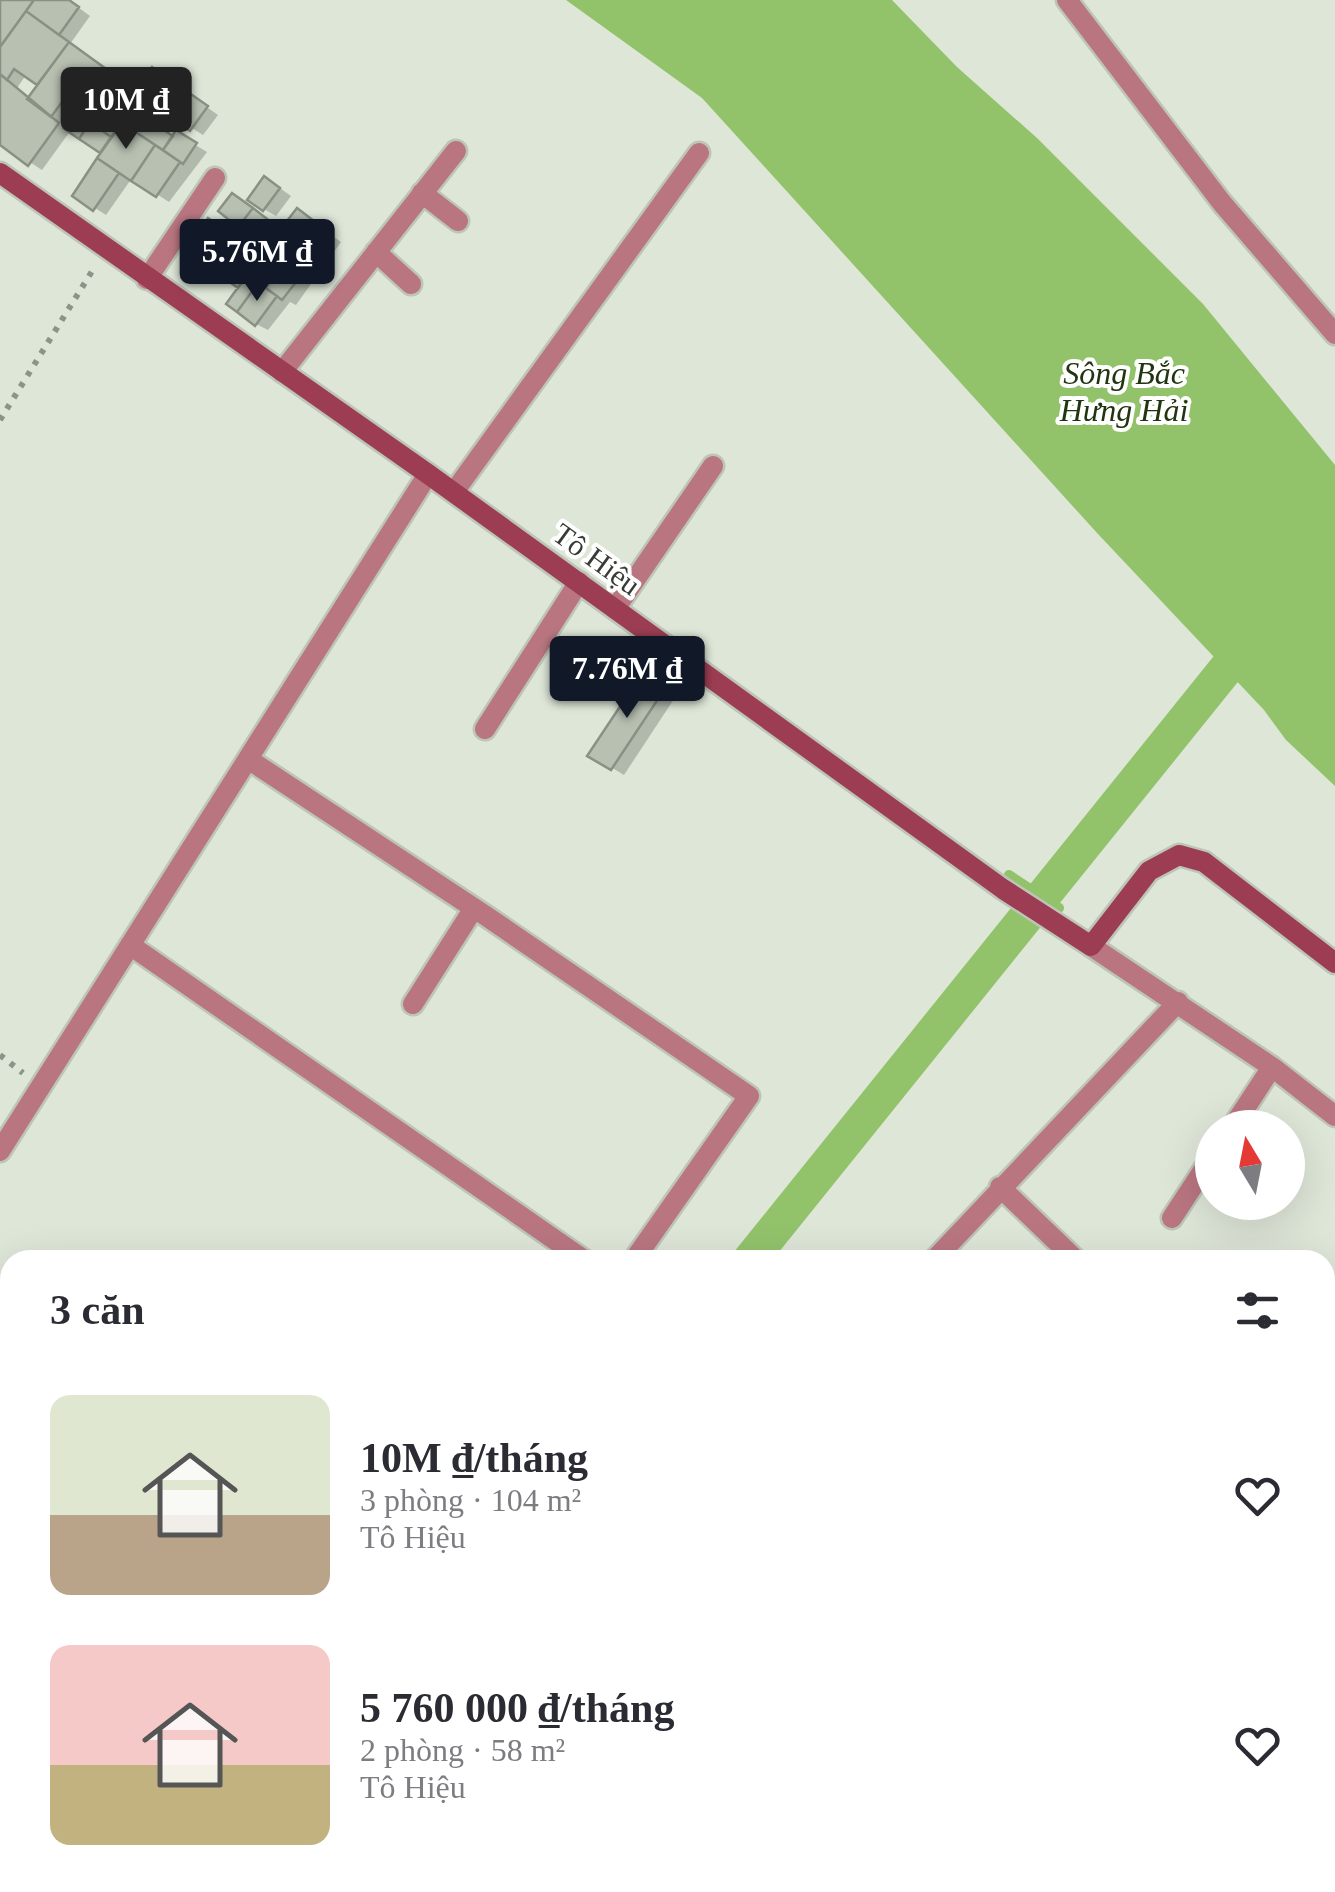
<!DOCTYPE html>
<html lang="vi">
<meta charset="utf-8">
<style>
body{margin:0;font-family:"Times New Roman",serif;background:#f2f2f3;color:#2b2b33;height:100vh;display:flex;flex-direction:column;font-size:38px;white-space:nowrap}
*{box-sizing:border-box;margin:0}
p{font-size:32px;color:#7c7c81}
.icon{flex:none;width:55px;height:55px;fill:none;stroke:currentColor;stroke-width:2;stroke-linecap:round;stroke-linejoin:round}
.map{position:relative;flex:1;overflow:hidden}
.drawer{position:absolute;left:0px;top:1250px;width:1335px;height:642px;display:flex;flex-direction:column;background:#fff;border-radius:30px 30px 0 0;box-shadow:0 10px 40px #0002}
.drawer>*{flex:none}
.needle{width:65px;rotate:350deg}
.tools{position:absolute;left:1195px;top:1110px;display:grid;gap:20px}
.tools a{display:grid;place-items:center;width:110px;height:110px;border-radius:50%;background:#fff;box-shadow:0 10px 40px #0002;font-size:50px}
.price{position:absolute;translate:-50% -85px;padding:0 22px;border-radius:10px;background:#111827;color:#fff;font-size:32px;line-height:65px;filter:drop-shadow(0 2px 5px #0008)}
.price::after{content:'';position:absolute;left:50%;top:60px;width:30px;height:22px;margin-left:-15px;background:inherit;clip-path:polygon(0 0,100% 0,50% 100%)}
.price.selected{background:#222;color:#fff}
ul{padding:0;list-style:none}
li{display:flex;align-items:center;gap:30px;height:250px;padding:0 50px}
li span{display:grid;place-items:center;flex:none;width:280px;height:200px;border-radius:20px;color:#555}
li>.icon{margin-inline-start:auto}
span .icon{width:120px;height:120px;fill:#fffc;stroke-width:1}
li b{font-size:42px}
h2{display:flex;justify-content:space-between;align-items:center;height:120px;padding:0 50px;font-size:42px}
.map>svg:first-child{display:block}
.water{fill:#92c36b}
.shadow{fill:#0003;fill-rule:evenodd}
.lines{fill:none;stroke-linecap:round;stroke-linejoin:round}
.stream{stroke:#92c36b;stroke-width:10}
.canal{stroke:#92c36b;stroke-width:35}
.building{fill:#b8c0b2;stroke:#899184;stroke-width:2.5}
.street-casing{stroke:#bdc4b8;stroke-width:25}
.secondary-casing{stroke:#bdc4b8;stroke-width:25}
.path{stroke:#8e938a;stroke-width:6;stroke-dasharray:5 8;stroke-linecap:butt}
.street{stroke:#b97681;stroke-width:20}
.secondary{stroke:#9d3d53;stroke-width:20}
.labels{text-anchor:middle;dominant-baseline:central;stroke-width:8;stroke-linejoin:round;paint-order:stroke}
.street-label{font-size:30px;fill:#383b36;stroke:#fff}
.water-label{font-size:32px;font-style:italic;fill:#213511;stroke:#fff}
</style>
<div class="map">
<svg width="1335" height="1892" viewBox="0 0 1335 1892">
<rect width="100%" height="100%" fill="#dee6d8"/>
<path class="water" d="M566,0H892L957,67L1037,138L1203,304L1335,465V786L1286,740L1264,710L1098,534L702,98Z"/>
<path class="shadow" d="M0,0H68L90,16L70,44L119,80L101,104L126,121L164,77L218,115L203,135L178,119L168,135L187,140L207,152L169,202L132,178L106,215L75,195L104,152L71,130L42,170L0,143ZM26,75L40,85L31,98L17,88Z
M277,186L291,196L276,216L264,209Z
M245,203L282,232L309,219L341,242L296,305L290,302L268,330L256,324L242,287L215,257L194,242L221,228L240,241L233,251L264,272L274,258L221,210ZM263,276L273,283L267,290L258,283Z
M655,682L676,696L624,775L591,755Z"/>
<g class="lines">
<path class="stream" d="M1009,875L1059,908"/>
<path class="canal" d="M750,1260L1254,634
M0,1676L10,1683
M240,1882L251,1892"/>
</g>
<path class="building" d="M0,0H34L0,47Z
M34,0H69L79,7L59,35L26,11Z
M26,11L69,42L37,85L14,69L7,80L0,74V47Z
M69,42L109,71L82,107L67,95L51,117L27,99Z
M152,67L208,106L190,131L134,92Z
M0,74L59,123L28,166L0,145Z
M91,95L103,104L90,122L74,111L79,104L82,107Z
M141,96L165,113L157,126L173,136L163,150L122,123Z
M103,104L125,119L111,137L90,122Z
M74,111L90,122L79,139L63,128Z
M90,122L111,137L100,153L79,139Z
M122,123L155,145L131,181L97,158Z
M176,130L197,143L183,164L163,150Z
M155,145L180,162L156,197L131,181Z
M97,158L119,173L93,211L72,196Z
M264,176L280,188L263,211L247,200Z
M232,193L253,208L238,227L218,211Z
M253,208L289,236L271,259L235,231Z
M297,208L331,234L315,255L280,230Z
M208,218L229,232L212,257L191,243Z
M296,241L315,255L302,273L283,258Z
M223,242L255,264L238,288L206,265Z
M276,252L303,273L282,300L266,288L269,283L258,275Z
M247,275L258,283L237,312L226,304Z
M258,283L277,296L255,326L237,312Z
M643,672L666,687L611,770L587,756Z
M323,1882H357L370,1892H316Z"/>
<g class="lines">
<defs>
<path id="street" d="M1067,0L1222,203L1335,334
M422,193L458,221
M376,252L411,284
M147,279L215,178
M282,372L456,151
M454,492L699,153
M615,609L713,466
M485,729L579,582
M248,759L486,916L749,1096L634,1260
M130,945L584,1260
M1091,946L1272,1067L1335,1116
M413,1004L474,908
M1232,1128L1272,1067
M0,1151L428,474
M1000,1187L1076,1260
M1172,1218L1212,1157
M934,1260L1178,1002
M1325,1634L1335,1618
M1325,1701L1335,1712
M608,1882L615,1892
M428,1892L435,1882
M679,1892L687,1882
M1200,1892L1209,1882"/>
<path id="secondary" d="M0,173L428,474L1003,889L1091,946L1149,871L1179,855L1204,862L1335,963
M0,1704L10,1713
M0,1748L10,1756
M165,1882L176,1892
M219,1882L231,1892"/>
</defs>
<use href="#street" class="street-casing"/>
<use href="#secondary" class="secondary-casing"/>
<path class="path" d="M0,420L94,268
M0,1055L23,1073"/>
<use href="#street" class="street"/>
<use href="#secondary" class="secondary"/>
</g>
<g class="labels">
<g class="street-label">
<text transform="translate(597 559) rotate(36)">Tô Hiệu</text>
</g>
<g class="water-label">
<text x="1124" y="373">Sông Bắc<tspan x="1124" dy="37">Hưng Hải</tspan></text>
</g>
</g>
</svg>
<div class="tools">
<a><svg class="needle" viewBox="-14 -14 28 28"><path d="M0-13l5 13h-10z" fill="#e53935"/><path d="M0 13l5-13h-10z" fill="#7c7c81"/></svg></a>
</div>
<b class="price selected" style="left:126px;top:152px">10M ₫</b>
<b class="price" style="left:257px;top:304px">5.76M ₫</b>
<b class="price" style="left:627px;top:721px">7.76M ₫</b>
<section class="drawer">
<h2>3 căn<svg class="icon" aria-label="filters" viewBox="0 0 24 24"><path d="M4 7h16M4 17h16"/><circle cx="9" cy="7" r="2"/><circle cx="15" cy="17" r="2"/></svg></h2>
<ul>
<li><span style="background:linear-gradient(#dfe7d0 60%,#b9a48a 0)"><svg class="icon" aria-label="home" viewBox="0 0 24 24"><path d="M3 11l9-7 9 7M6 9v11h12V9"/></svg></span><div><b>10M ₫/tháng</b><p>3 phòng · 104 m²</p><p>Tô Hiệu</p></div><svg class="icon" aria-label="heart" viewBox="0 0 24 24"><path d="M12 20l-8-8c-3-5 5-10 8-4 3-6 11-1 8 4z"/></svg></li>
<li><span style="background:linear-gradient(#f6c9c9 60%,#c2b280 0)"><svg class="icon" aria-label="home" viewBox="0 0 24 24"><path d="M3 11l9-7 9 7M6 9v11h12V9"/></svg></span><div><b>5 760 000 ₫/tháng</b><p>2 phòng · 58 m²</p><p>Tô Hiệu</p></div><svg class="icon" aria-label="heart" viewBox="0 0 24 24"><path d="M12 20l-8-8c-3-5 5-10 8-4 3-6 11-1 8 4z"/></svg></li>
</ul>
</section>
</div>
